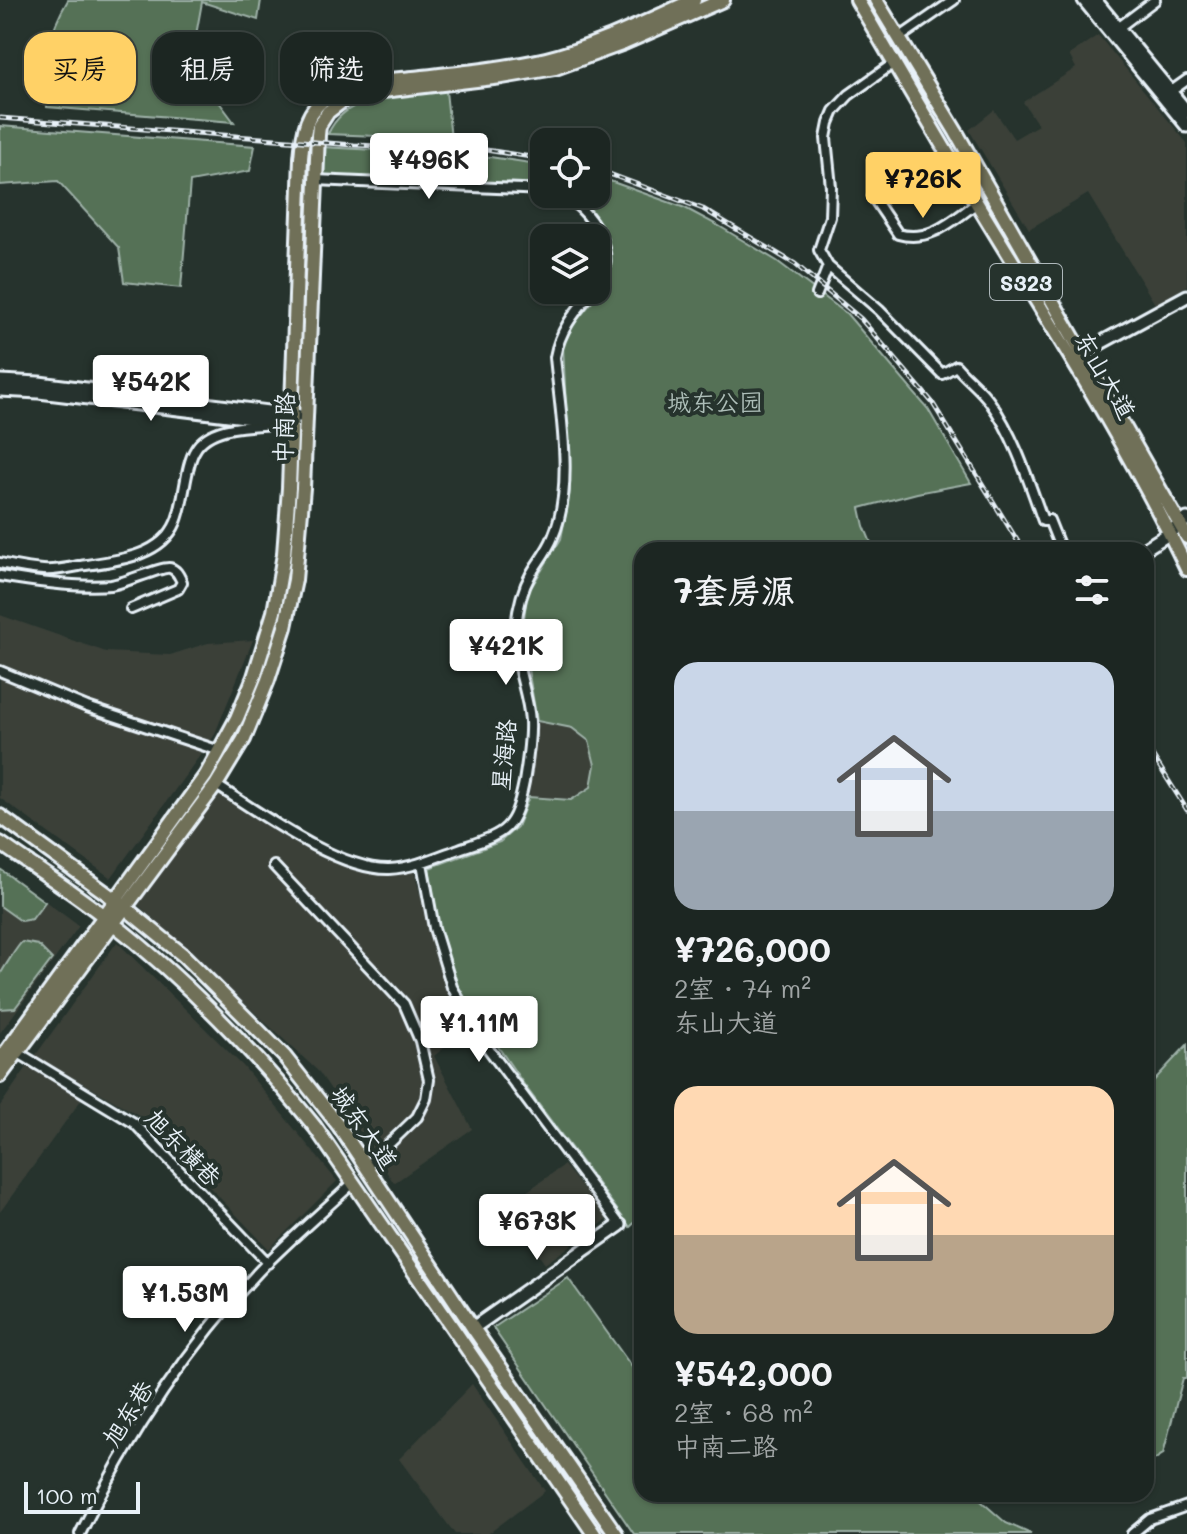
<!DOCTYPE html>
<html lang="zh">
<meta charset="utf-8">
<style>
body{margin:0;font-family:Mali,"LXGW WenKai TC",sans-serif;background:#252e2a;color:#f1f3f6;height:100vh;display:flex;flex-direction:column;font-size:30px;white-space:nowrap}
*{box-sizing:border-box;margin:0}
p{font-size:26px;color:#a0a5a5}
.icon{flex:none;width:44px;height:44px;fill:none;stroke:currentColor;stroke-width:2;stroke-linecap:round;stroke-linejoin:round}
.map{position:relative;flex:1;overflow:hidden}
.side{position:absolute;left:634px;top:542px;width:520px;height:960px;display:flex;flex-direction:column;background:#1c2622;border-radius:24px;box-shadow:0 2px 6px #0004,0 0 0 2px #3a4340}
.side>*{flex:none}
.banner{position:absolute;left:24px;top:32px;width:490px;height:72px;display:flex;gap:16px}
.fabs{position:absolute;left:530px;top:128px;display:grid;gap:16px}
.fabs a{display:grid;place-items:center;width:80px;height:80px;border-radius:16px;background:#1c2622;box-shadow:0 2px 6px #0004,0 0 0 2px #3a4340;font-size:40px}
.scale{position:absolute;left:24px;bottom:20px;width:116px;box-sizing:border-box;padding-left:8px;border:4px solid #e8f1f8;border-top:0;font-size:22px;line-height:28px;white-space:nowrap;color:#e8f1f8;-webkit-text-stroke:6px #26332d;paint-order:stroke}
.price{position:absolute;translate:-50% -68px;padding:0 18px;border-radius:8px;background:#fff;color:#222;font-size:26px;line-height:52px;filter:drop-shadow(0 2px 4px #0008)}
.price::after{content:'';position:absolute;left:50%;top:48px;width:24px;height:18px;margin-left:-12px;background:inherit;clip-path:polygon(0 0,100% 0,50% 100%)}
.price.active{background:#ffd166;color:#111}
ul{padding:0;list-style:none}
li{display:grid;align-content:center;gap:16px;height:424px;padding:0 40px}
li span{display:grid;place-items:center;height:248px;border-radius:24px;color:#555}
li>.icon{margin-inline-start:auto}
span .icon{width:144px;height:144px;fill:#fffc;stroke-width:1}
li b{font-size:34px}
h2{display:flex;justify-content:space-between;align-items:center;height:96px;padding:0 40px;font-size:34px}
.pill{padding:0 28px;border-radius:24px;background:#1c2622;box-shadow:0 2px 6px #0004,0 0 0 2px #3a4340;font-size:28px;line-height:72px}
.pill.active{background:#ffd166;color:#111}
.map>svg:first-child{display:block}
.built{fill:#3a4039}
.green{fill:#557157;stroke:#9eb1a8;stroke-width:2}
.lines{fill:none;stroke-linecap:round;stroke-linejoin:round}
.street-casing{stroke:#e8f1f8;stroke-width:14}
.secondary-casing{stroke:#e8f1f8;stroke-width:17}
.primary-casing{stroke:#e8f1f8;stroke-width:18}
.street{stroke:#26332d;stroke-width:8}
.secondary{stroke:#26332d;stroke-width:11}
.primary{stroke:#706f59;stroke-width:12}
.rail-casing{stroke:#e8f1f8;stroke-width:5}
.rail{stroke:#26332d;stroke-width:2;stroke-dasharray:6;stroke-linecap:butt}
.labels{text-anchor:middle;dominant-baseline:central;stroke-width:8;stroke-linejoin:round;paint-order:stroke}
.shield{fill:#26332d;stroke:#aeb8bb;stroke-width:2}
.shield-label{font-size:22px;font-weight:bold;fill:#e8f1f8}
.street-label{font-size:24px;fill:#e8f1f8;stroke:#26332d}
.park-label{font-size:24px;fill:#adbeb8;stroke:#26332d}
</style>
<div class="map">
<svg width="1187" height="1534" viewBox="0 0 1187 1534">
<rect width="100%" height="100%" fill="#26332d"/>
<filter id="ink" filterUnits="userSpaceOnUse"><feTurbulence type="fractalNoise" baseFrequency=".0125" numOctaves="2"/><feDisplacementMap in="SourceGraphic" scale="16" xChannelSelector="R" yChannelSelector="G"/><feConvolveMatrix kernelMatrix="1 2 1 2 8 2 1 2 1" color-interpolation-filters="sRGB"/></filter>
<g filter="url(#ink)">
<path class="built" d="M1098,35L1187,143V286L1155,304L1088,194L1029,229L969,130L994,110L1014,139L1038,125L1023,102L1076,68L1069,55Z
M0,615L106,652L170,655L208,643L253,640L214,736L111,878L0,798Z
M537,721L572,728L589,741L595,765L591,787L583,794L571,800L529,797Z
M218,793L267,824L338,864L378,874L414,871L446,990L469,1028L434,1056L472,1129L394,1183L319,1072L137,904Z
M0,868L79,926L0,1033Z
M117,942L243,1066L337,1181L269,1249L142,1117L35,1056Z
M27,1067L84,1096L0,1212V1106Z
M564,1165L608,1219L545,1264L505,1207Z
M472,1384L545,1491L488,1534H455L399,1459Z"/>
<path class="green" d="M68,0H261L258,20L202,2L192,57L210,90L234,122L47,107C47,62 44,40 68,0Z
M446,91L451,139L328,134C347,90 405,96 446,91Z
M0,126L255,146L250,171L190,182L181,288L124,282L119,248L58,181L0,185Z
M322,147L483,156L544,165V186L321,179Z
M596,176L685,208L719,226L777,261L847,314L928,409L971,483L917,493L860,508L864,526L874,550H642V1216L630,1227L525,1086L457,987L439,928L429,868L500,842L517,827L529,797L571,800L591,787L595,765L589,741L572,728L537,721L523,640L524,619L527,594L561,539L570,491L563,346L568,331L610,280C614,248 601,212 574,194H596Z
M0,869L45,902L32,919L21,921L0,906Z
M22,942L38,945L52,959L15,1008L0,1009C0,999 0,984 0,975C2,971 18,945 22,942Z
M1187,1045V1378H1183L1163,1454L1146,1465V1089Z
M568,1278L642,1381V1494H973L1006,1523L1031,1534H634L493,1328Z"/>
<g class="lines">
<defs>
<path id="street" d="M1118,28L1155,0
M899,38L954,0
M894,63L849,95L834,111L829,123L826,138L831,187L830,217L819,250L828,266L879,310L942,374L956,366C967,379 980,388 990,402C1014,435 1029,482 1043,521L1049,520L1061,550
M1170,92L1187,80
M315,180L544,190
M559,194C590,206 622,256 596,287
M873,197L898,234C930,243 952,221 977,203
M817,294L828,266
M0,563C14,566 28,569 43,570C55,571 68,568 79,566C113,561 161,558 176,522C185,501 185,466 195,450C209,425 250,426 275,424
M0,576C35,582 76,588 111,585C125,583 163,566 170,568C177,570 179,576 182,582L178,589L131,609
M0,671L87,707L220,751
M216,785C260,813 337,870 389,869C413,868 437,857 459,849C505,833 514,833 524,782C527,763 531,741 530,721C528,689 511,658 516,626C518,607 522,590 531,574C538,562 548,550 553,537C575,486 560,411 555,357C560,329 576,311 593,290
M422,863L434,928L452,987L484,1043L620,1225
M274,866L404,1004L420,1041L429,1080L426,1099L417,1117L366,1166
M17,1052L134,1123L268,1263
M80,1534C127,1440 187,1348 259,1271C289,1240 322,1212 353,1183
M1132,1534L1150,1519L1187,1506"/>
<path id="secondary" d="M1084,0L1187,126
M1095,0L1187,112
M1084,352L1187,296
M0,381L39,383L300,416
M0,390L39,392L293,423
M1143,550L1170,533L1187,519
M473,1328L620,1225"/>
<path id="primary" d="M857,0C897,68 937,137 978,205C1050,324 1127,443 1187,569
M876,0L956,132L1187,537
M0,816L117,901L183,955L284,1056L339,1126L473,1328L616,1534
M0,843C35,868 72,891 106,918C184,978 253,1050 315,1127L594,1534
M0,1060L206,775L237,718L254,677L274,612L284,554L289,488L301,158C303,132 306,109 330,95C353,80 386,81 413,78C458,73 502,69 546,59C594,48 649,20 694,0
M0,1076L216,785L244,739L268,680L285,627L295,580L303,488L318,135L319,126L328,112L345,99L357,94L502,77L555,68L624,43L723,0"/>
</defs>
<use href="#street" class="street-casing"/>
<use href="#secondary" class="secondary-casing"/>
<use href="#primary" class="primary-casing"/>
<use href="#street" class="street"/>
<use href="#secondary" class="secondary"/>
<use href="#primary" class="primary"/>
<defs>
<path id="rail" d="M0,118L354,145L486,150L544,159
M596,169L703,209L795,264L861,319L932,402L1023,550
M1146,745L1187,810"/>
</defs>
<use href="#rail" class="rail-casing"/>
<use href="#rail" class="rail"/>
</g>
</g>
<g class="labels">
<rect class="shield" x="990" y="264" width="72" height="36" rx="6"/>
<g class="shield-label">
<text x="1026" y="282">S323</text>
</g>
<g class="street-label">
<text transform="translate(1106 375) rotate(60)">东山大道</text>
<text transform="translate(283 428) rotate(-88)">中南路</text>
<text transform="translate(503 755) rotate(-85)">星海路</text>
<text transform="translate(365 1127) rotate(55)">城东大道</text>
<text transform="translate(184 1147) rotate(46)">旭东横巷</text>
<text transform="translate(127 1413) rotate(-58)">旭东巷</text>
</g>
<g class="park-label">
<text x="715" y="401">城东公园</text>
</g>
</g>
</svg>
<div class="fabs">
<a><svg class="icon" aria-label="locate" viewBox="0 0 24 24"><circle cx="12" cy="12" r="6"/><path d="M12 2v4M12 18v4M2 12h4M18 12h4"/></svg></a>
<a><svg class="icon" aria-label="layers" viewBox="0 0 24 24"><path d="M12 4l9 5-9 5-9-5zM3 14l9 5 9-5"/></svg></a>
</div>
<div class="scale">100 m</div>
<b class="price" style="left:429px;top:201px">¥496K</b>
<b class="price active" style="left:923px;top:220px">¥726K</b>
<b class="price" style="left:151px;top:423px">¥542K</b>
<b class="price" style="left:506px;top:687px">¥421K</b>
<b class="price" style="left:479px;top:1064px">¥1.11M</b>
<b class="price" style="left:537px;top:1262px">¥673K</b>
<b class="price" style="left:185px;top:1334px">¥1.53M</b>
<div class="banner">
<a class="pill active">买房</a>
<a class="pill">租房</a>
<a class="pill">筛选</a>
</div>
<section class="side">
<h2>7套房源<svg class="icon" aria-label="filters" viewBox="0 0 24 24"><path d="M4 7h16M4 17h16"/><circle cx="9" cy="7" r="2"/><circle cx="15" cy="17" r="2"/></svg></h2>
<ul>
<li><span style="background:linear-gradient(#c9d6e8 60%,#9aa5b1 0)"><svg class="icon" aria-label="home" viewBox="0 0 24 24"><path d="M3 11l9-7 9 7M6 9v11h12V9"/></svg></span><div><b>¥726,000</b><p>2室 · 74 m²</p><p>东山大道</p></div></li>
<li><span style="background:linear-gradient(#ffd9b3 60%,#b9a48a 0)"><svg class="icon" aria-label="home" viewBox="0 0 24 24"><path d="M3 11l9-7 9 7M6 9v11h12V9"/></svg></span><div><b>¥542,000</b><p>2室 · 68 m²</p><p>中南二路</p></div></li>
</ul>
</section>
</div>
